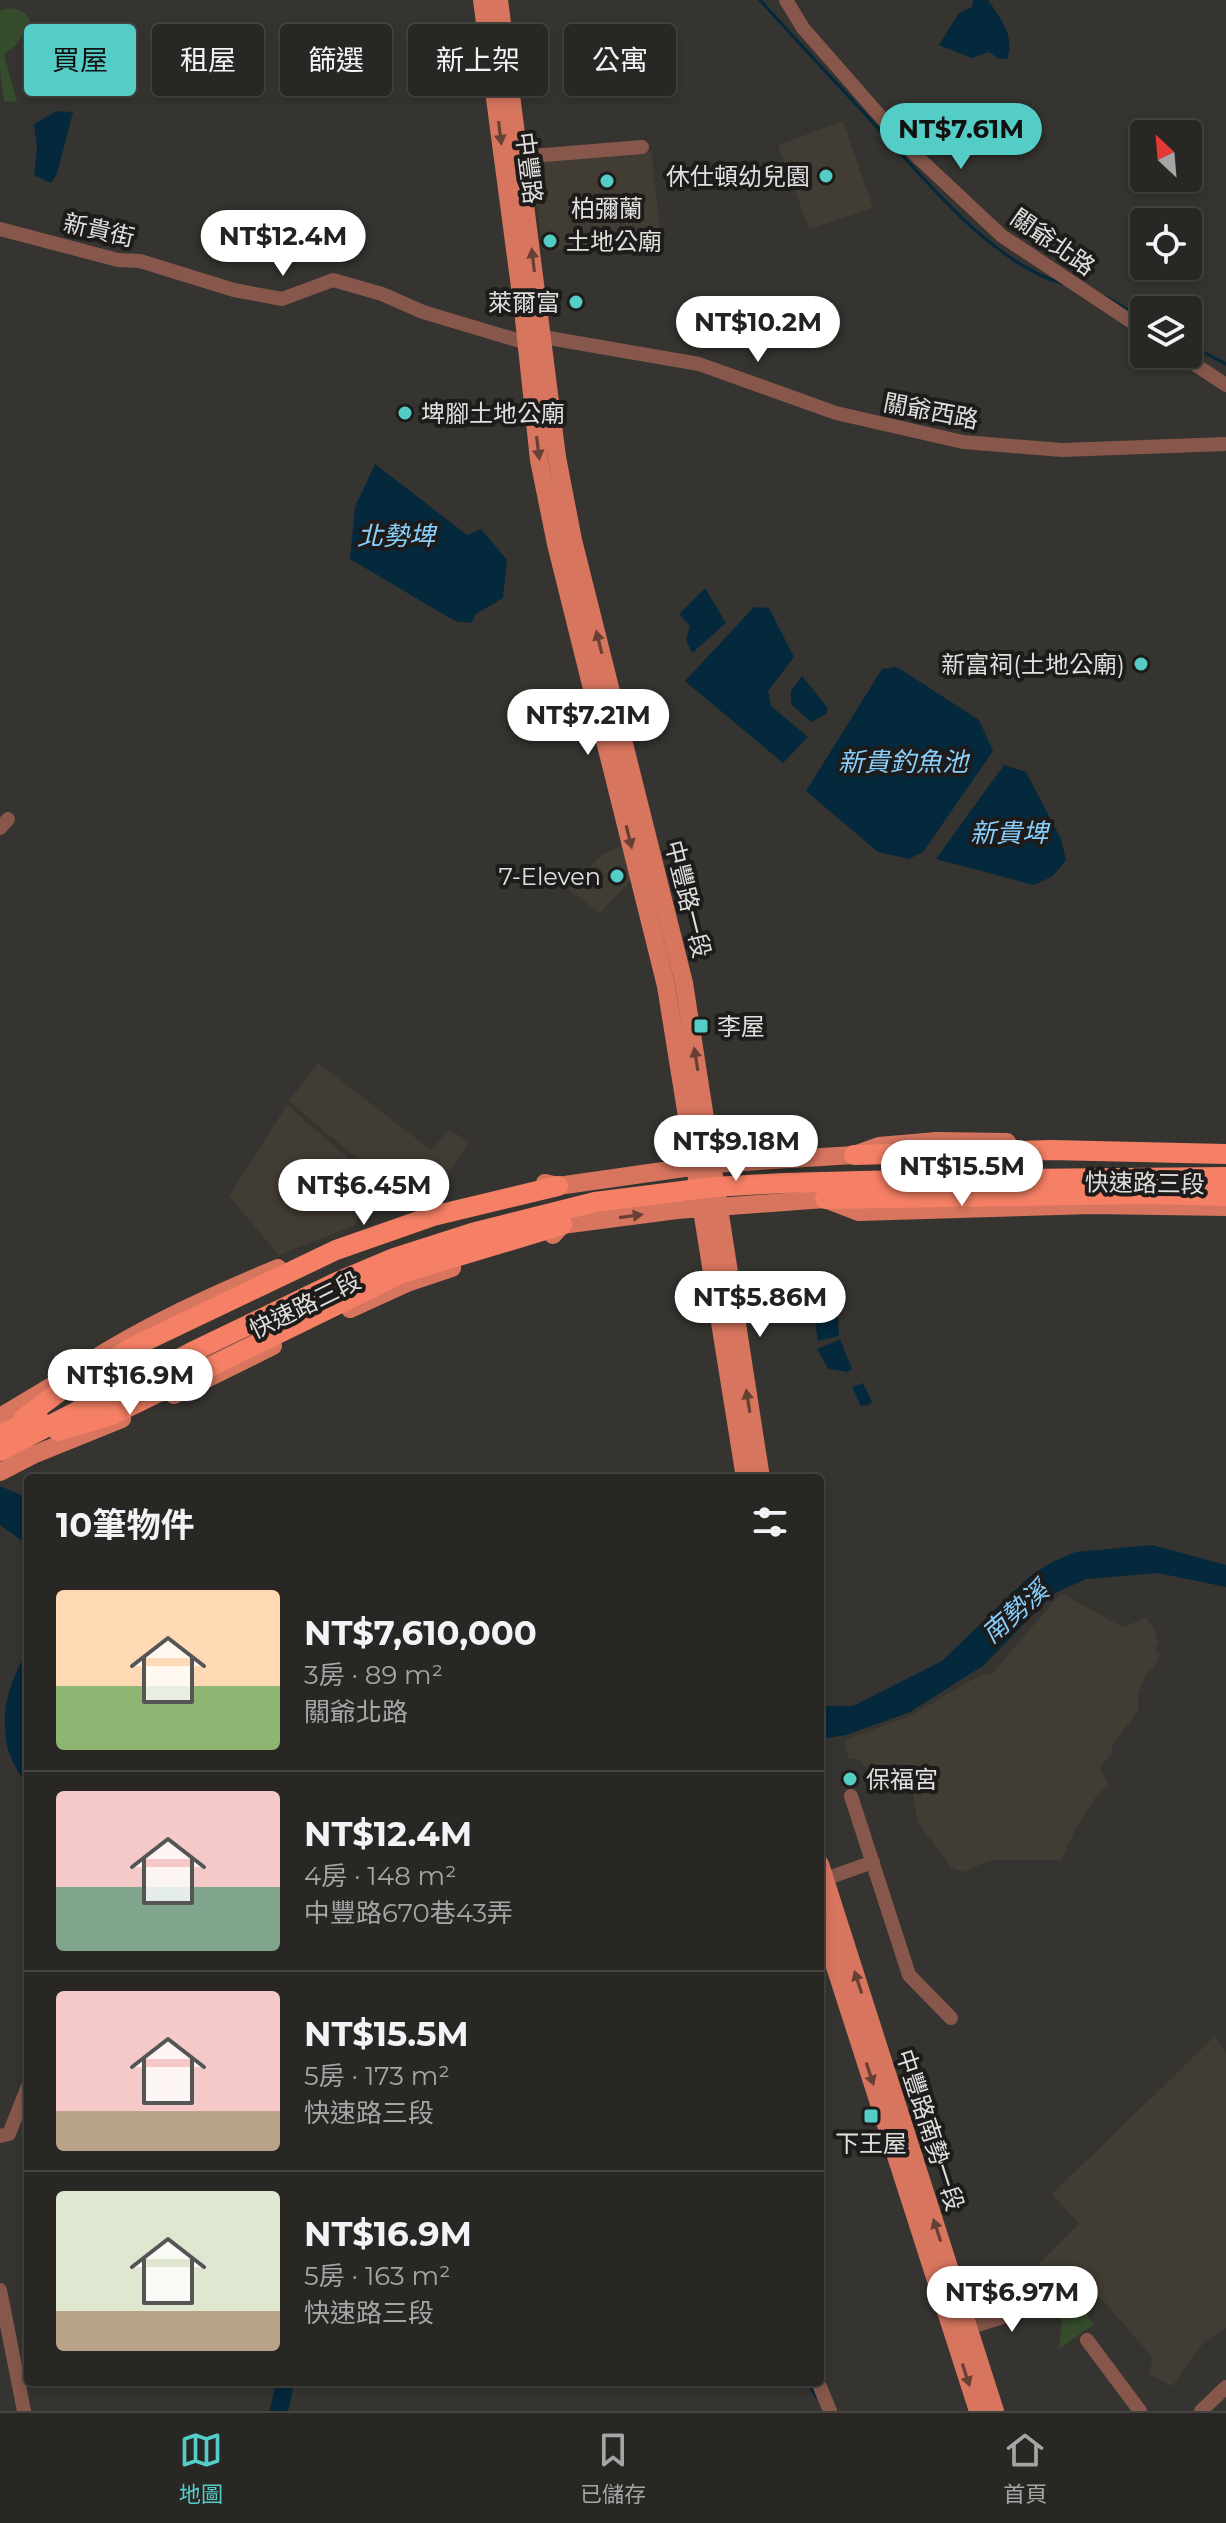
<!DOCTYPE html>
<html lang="zh-TW">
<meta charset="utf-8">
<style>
body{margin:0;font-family:Montserrat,"Noto Sans TC",sans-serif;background:#302f2c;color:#f1f3f6;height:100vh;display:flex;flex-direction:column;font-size:30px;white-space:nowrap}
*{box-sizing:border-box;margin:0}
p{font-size:26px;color:#a5a5a6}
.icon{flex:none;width:44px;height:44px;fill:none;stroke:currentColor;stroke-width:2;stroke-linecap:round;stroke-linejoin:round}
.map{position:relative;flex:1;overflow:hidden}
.sheet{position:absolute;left:24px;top:1474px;width:800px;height:912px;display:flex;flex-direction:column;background:#282724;border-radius:8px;box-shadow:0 4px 12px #0003,0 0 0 2px #444441}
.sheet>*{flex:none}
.banner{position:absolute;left:24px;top:24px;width:800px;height:72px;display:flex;gap:16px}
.needle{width:52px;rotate:334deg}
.tools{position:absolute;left:1130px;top:120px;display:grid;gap:16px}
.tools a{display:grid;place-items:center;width:72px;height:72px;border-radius:8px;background:#282724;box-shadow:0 4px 12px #0003,0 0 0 2px #444441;font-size:40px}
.price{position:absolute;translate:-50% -68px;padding:0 18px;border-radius:28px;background:#fff;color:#222;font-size:26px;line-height:52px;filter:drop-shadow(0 2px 4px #0008)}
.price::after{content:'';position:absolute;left:50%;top:48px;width:24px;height:18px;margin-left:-12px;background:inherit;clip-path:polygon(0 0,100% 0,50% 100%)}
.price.on{background:#54cdc7;color:#111}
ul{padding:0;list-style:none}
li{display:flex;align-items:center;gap:24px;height:200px;padding:0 32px}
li+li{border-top:2px solid #444441}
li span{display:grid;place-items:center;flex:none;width:224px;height:160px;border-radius:8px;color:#555}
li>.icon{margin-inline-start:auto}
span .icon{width:96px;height:96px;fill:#fffc;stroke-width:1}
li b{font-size:34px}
h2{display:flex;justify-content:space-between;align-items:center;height:96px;padding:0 32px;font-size:34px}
.pill{padding:0 28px;border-radius:8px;background:#282724;box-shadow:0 4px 12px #0003,0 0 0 2px #444441;font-size:28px;line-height:72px}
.pill.on{background:#54cdc7;color:#111}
.menu{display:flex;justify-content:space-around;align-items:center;height:112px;border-top:2px solid #444441;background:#282724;font-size:22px;color:#a5a5a6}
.menu a{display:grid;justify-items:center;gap:4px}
.menu .on{color:#54cdc7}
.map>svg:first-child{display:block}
.built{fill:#423d34}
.green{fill:#364d2d}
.water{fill:#04283c}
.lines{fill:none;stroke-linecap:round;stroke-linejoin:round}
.stream{stroke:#04283c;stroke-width:3}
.river{stroke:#04283c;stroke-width:18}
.minor{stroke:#87574b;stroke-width:14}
.major{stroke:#d7755e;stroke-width:18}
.highway{stroke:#f68065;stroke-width:20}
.oneway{fill:#674035}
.poi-dot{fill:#54cdc7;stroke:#1d1c1a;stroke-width:3}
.labels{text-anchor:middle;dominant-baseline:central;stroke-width:8;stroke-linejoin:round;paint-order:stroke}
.street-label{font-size:24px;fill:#e1dfdd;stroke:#1d1c1a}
.poi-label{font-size:24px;fill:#e1dfdd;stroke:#1d1c1a;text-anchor:end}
.water-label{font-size:26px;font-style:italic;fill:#88cffd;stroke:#1d1c1a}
</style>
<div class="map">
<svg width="1226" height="2411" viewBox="0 0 1226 2411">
<rect width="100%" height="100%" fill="#363430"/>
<path class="built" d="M843,121L873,208L809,229L778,145Z
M651,151L662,245L543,251L531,162Z
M626,844L635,877L600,913L568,889L603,854Z
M318,1063L431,1150L450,1130L469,1142L443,1181L445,1192L407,1205L404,1198L289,1101Z
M287,1105L380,1186L355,1225L279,1255L229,1196Z
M1061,1593L1123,1627L1146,1618L1155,1630L1158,1642L1155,1649L1160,1653L1155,1666L1146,1675L1138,1695V1711L1112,1745V1753L1100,1767L1108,1785L1097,1795L1075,1830L1061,1860H990L963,1872L951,1867L918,1823L913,1792L910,1786L904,1785L899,1778L868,1770L860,1760L848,1758L845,1740L910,1716L982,1674L991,1675Z
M1215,2036L1226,2053V2328L1204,2342L1172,2386L1149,2374L1153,2358L1100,2297L1077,2302L1037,2266L1079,2224L1052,2194Z"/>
<path class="green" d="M11,8C20,10 27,12 30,22L18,43L4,55L17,102L4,101L0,70V10Z
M1040,2269L1077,2302L1094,2324L1059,2349C1061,2331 1065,2314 1053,2299C1045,2290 1038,2290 1029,2277Z"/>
<path class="water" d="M973,0H988C1001,19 1015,35 1007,59H999L989,52L972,58L939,45L959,13L972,7Z
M57,111L73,112L57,174L51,183L34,175L37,149L34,124Z
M375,464L467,535L481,529L507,560L503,598L476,614L471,623L455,621L350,559L355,507Z
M705,588L726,623L692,653L686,640L690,626L679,614Z
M754,607L769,608L794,657L768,691L771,706L808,737L783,763L685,681Z
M897,667L979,720L993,751L923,852L909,859L878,852L806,791L882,669Z
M802,676L828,708L826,714L811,722L791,704V691Z
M1004,765L1026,772L1061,839L1066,860L1053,876L1034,885L936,859Z
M836,1288L840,1292L839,1303H823L822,1289Z
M837,1306L839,1336L818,1341L813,1309Z
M840,1339L852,1369L848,1372L828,1369L817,1349Z
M863,1383L872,1402L869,1405L861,1406L852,1387Z
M0,1486L28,1498V1545L0,1525Z
M1152,1545L1226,1565V1587L1158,1573L1086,1579L1053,1594L984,1665L910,1712L846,1735L820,1739V1706H853L942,1661L1030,1576L1052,1562L1076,1552Z
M28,1649V1784C18,1774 14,1764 8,1751C0,1708 8,1687 28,1649Z"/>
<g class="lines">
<path class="stream" d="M760,0C799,43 838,85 877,127C926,181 993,264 1064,284
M1106,297L1144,319
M1188,344L1226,364
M807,2382L819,2400"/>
<path class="river" d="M279,2411L285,2382"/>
<path class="minor" d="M786,0L803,28L908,148L1002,236L1144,330
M520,157L642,147
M0,229L118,260L140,261L234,290L282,299L333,280L382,294L423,312L527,343L543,337L699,364L836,413L963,442L1062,450L1226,444
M1179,354L1226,385
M0,828L8,819
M181,1370L245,1339
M851,1796L909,1975L951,2018
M825,1879L873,1862
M0,2136L9,2134L28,2086
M0,2290L24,2411
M968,2328L1045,2304
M1087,2340L1140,2411
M818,2382L830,2411
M1201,2411L1226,2387"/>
<path class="major" d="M482,0L523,310L539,460L556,544L666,986L745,1478
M499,0L557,457L573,540L684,983L761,1478
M545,1183L558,1186L712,1164L854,1155L879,1146L936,1141L1007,1142
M553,1235L562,1225L677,1210L825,1199L859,1212L1094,1205L1226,1207
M350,1309L407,1283L452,1268
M86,1364C147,1325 211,1296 278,1268
M174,1395L273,1346
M0,1417L65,1378
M0,1472L33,1455L122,1419
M820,1864L995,2411
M820,1920L978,2411"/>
<path class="highway" d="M854,1155L1051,1150L1226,1154
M825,1199L1148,1194L1226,1196
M24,1418L70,1384L137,1345L336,1250L433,1216L558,1186
M58,1431L112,1415L402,1273L562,1225
M0,1435L38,1417
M0,1451L198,1349L337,1282L394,1258L472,1233L595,1202L714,1187L783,1183L900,1180L1226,1177"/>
</g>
<defs><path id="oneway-solid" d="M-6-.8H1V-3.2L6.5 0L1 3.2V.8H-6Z" transform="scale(2)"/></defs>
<g class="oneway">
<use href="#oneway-solid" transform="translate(500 133) rotate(83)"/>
<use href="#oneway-solid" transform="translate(533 260) rotate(-97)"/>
<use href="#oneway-solid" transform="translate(538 448) rotate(83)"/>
<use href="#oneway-solid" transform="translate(599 642) rotate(-104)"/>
<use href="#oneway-solid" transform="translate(629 837) rotate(76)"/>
<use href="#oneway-solid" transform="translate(696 1059) rotate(-99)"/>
<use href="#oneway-solid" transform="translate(631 1216) rotate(-8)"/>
<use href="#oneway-solid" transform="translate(748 1401) rotate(-99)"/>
<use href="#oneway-solid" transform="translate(858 1982) rotate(-108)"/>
<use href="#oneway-solid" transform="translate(870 2074) rotate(72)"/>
<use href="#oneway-solid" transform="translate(937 2230) rotate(-108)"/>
<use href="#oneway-solid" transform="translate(966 2375) rotate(72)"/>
</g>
<g class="poi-dot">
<circle cx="826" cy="176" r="8"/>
<circle cx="607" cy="181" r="8"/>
<circle cx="550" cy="241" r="8"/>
<circle cx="576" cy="302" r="8"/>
<circle cx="405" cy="413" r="8"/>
<circle cx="1141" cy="664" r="8"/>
<circle cx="617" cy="876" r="8"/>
<rect x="693" y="1018" width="16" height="16" rx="4"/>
<circle cx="850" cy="1779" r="8"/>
<rect x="863" y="2108" width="16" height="16" rx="4"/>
</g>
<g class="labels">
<g class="street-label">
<text transform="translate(529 168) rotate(83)">中豐路</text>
<text transform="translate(99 230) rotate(13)">新貴街</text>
<text transform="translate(1053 242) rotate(35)">關爺北路</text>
<text transform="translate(931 411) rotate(11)">關爺西路</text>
<text transform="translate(688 899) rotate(76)">中豐路一段</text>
<text transform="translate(1145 1183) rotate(1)">快速路三段</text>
<text transform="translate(305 1305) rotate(-26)">快速路三段</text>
<text transform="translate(930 2130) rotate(72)">中豐路南勢一段</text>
</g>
<g class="poi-label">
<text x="810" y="176">休仕頓幼兒園</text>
<text x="607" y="208" text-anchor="middle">柏彌蘭</text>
<text x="566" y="241" text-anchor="start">土地公廟</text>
<text x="560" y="302">萊爾富</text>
<text x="421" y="413" text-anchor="start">埤腳土地公廟</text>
<text x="1125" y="664">新富祠(土地公廟)</text>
<text x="601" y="876">7-Eleven</text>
<text x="717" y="1026" text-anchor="start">李屋</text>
<text x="866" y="1779" text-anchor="start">保福宮</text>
<text x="871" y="2143" text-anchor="middle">下王屋</text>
</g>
<g class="water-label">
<text x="396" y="536">北勢埤</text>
<text x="903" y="762">新貴釣魚池</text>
<text x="1009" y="833">新貴埤</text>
<text transform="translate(1015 1612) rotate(-41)">南勢溪</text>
</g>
</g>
</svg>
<div class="tools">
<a><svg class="needle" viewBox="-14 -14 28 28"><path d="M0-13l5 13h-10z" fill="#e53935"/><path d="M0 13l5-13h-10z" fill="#a5a5a6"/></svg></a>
<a><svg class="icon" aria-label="locate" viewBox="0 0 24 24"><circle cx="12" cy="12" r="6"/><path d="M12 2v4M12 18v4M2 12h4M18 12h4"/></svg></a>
<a><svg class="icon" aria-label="layers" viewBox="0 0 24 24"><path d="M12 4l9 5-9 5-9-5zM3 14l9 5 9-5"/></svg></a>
</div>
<b class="price on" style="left:961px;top:171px">NT$7.61M</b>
<b class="price" style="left:283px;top:278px">NT$12.4M</b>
<b class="price" style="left:758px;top:364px">NT$10.2M</b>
<b class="price" style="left:588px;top:757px">NT$7.21M</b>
<b class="price" style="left:736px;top:1183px">NT$9.18M</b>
<b class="price" style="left:962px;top:1208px">NT$15.5M</b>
<b class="price" style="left:364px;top:1227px">NT$6.45M</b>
<b class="price" style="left:760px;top:1339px">NT$5.86M</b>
<b class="price" style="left:130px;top:1417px">NT$16.9M</b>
<b class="price" style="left:1012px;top:2334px">NT$6.97M</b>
<div class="banner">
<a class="pill on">買屋</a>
<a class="pill">租屋</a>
<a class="pill">篩選</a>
<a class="pill">新上架</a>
<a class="pill">公寓</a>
</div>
<section class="sheet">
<h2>10筆物件<svg class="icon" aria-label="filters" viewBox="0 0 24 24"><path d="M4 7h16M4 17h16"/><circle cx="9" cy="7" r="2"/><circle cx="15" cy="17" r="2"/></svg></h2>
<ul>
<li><span style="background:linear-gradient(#ffd9b3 60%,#8fb573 0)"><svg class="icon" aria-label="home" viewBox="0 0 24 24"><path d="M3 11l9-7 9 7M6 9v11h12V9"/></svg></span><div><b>NT$7,610,000</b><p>3房 · 89 m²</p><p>關爺北路</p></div></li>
<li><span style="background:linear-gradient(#f6c9c9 60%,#7fa58c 0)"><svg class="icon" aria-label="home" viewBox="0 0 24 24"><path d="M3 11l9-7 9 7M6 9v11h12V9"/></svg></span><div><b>NT$12.4M</b><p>4房 · 148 m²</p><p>中豐路670巷43弄</p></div></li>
<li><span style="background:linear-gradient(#f6c9c9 75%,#b9a48a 0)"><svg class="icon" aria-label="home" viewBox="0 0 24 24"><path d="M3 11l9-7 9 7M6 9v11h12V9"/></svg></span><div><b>NT$15.5M</b><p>5房 · 173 m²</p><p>快速路三段</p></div></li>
<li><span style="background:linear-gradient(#dfe7d0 75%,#b9a48a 0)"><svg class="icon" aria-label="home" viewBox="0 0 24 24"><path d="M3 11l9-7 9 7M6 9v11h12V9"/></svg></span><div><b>NT$16.9M</b><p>5房 · 163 m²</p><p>快速路三段</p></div></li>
</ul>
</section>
</div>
<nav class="menu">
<a class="on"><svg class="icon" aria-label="map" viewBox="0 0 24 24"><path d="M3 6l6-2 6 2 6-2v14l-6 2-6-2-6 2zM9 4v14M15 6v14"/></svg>地圖</a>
<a><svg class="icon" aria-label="saved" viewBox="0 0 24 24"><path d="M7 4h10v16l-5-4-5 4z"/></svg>已儲存</a>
<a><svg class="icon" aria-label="home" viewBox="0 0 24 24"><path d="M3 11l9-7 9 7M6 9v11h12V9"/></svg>首頁</a>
</nav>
